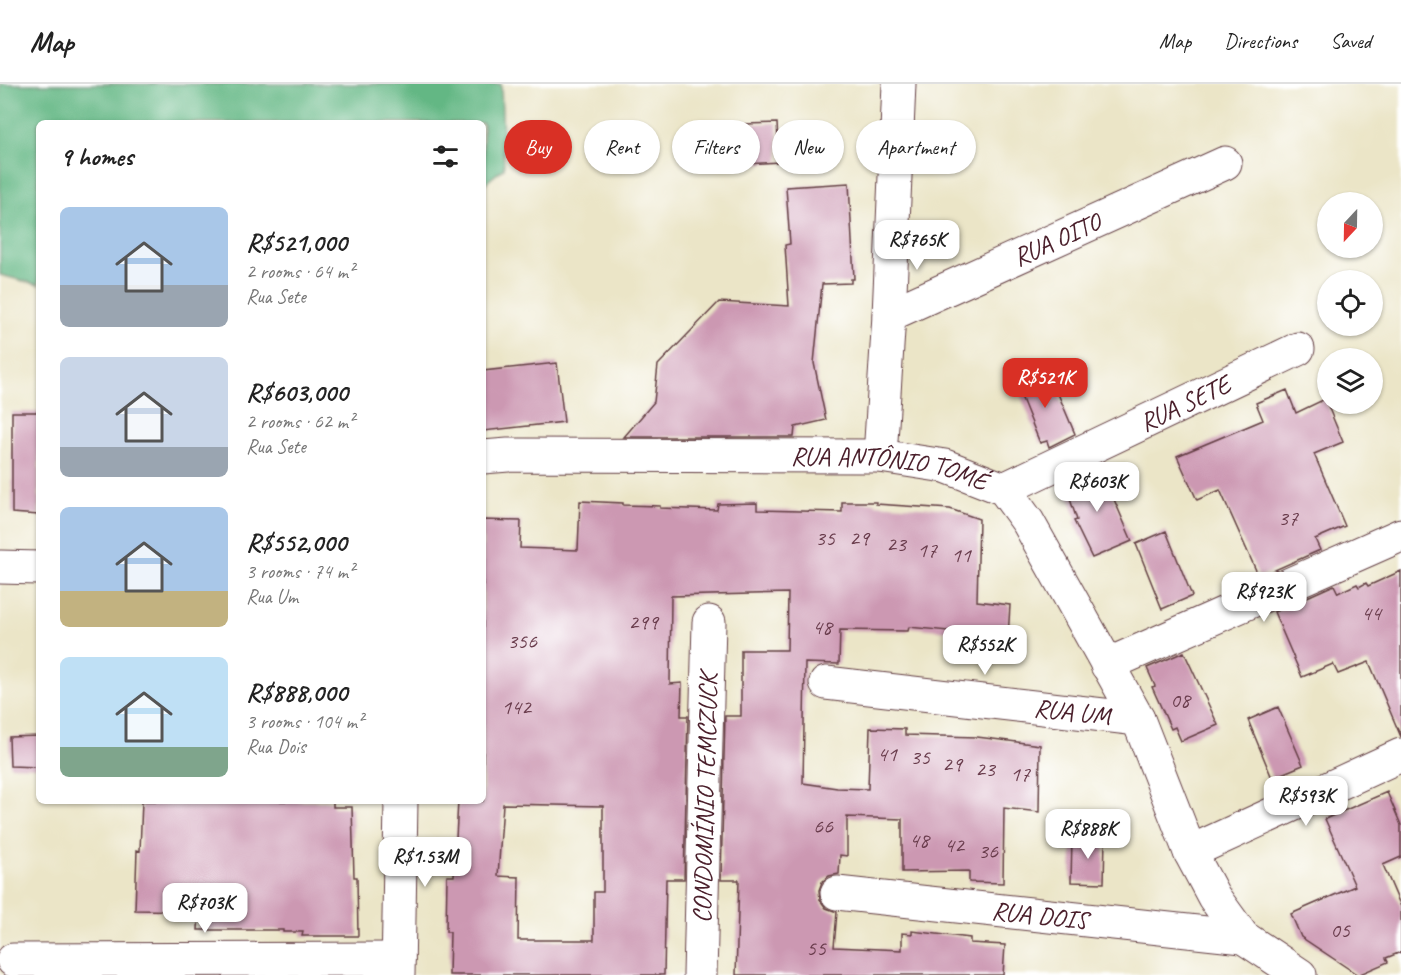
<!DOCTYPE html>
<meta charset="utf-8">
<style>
body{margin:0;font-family:Caveat,sans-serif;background:#f2f2f2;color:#222;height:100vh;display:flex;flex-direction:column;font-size:22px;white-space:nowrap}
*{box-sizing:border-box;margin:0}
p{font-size:20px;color:#767676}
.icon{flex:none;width:33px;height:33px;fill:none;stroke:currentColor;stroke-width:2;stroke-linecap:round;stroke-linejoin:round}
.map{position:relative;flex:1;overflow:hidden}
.panel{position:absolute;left:36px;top:36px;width:450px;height:684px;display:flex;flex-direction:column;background:#fff;border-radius:9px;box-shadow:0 2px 4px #0004}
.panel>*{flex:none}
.top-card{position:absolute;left:504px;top:36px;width:570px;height:54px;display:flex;gap:12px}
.needle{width:39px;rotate:202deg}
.buttons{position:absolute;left:1317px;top:108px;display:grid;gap:12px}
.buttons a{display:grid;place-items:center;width:66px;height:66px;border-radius:50%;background:#fff;box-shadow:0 2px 4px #0004;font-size:30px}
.price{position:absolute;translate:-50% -51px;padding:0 14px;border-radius:12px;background:#fff;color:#222;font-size:20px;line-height:39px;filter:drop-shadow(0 2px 3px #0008)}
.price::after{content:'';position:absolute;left:50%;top:36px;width:18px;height:14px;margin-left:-9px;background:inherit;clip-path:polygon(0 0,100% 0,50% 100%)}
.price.active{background:#d93025;color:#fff}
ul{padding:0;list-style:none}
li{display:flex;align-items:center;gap:18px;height:150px;padding:0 24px}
li span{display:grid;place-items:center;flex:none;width:168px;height:120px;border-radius:9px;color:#555}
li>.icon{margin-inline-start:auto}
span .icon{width:72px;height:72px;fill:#fffc;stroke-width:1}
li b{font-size:26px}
h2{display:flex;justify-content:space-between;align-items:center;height:72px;padding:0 24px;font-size:26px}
.pill{padding:0 21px;border-radius:27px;background:#fff;box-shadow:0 2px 4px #0004;font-size:21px;line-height:54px}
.pill.active{background:#d93025;color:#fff}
header{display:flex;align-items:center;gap:36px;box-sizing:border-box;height:84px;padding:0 30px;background:#fff;border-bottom:2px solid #e0e0e0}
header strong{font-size:28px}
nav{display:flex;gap:33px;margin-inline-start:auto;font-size:21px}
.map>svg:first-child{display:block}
.forest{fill:#64b784;stroke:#576b58;stroke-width:1.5}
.building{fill:#cc98b2;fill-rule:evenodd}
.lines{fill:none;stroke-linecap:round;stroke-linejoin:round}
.minor-casing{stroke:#623d42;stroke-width:35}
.minor{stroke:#fff;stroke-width:33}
.labels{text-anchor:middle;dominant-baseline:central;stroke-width:6;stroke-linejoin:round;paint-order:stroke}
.number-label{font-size:22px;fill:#6a3d4d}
.street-label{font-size:26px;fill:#4a1f2b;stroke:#fff}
</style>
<header>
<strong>Map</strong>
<nav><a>Map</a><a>Directions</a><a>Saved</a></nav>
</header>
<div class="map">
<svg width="1401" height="891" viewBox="0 0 1401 891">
<rect width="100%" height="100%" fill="#fff"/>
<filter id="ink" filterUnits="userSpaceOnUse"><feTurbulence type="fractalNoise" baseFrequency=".0167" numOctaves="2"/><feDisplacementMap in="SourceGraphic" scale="12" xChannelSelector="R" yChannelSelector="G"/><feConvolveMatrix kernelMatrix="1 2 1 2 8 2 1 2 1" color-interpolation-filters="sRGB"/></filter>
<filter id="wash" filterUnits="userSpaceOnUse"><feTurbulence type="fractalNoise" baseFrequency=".008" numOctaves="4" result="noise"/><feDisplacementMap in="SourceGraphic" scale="24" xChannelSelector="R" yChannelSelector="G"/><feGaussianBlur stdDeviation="1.35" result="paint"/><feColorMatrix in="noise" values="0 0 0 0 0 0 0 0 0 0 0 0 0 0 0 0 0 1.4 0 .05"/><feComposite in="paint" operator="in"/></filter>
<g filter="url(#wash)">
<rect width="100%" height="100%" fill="#ebe5c7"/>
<path class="forest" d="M0,0H501L504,84L483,101V39H39V201L0,191Z"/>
<g id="blocks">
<path class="building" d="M777,39L779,78L746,80L745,40Z
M849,99L854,195H851V199L822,200L814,279L826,336L795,343L794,353H624L654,318L658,281L719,218L789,222L785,161L790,160L786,103Z
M557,279L564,338L483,347V287Z
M1048,286L1075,350L1049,363L1047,357L1040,359L1016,300Z
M1287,306L1296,329L1325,315L1343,358L1314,370L1345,442L1315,455L1320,466L1259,493L1220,406L1197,416L1177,372L1263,336L1256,319Z
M12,328H39V431L12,429Z
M1100,383L1132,457L1092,474L1074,437L1077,436L1064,397L1090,385L1091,387Z
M580,417L623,419V421L660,422V424L717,426L718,420L757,419V426L842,428V418H876V420L950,425L979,435L977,517L1010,521L1008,553L909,543L908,547L840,546L839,580L805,579L803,699L837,704L868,705L870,644L905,645V651L977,653L1040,661L1039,728L1004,724L1003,799L969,798V787L902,788V735L847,733V772L840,771L839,790L829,792L822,798L819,806L820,816L826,824L837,828L834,863L902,866V849L912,850V847L970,854V859L1005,861L1003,891H736L739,796H721L725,632H741V566H787L788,509L671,512L670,600L682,599L681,632H688L684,795H666L664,891H449L450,848H446L447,792H454L458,717H483V436L521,437L520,464L578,466ZM503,720L603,722V808H594V856H518L519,793L498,792Z
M1166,447L1192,512L1162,525L1136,460Z
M1401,487V653L1369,578L1338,590L1333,580L1302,593L1274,528L1334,501L1338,509L1357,500L1359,503L1366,499L1368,502Z
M1184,568L1218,641L1181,657L1175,643L1171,645L1152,603L1155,602L1147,584Z
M1278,623L1303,681L1272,694L1248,636Z
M39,652V683L10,682L9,653Z
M1387,708L1401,741V773L1383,781L1401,823V868L1386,874L1388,878L1358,891L1301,853L1291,830L1355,802L1325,735Z
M142,717H333V723H352L354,793H357L358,852H302L303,848H283V846H198L199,827L135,826L137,766L140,767Z
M1072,753H1105L1104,799L1071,798Z"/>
</g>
</g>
<g filter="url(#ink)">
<use href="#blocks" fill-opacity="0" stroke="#623d42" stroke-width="1.5"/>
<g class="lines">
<defs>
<g id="minor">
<path id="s1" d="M889,231L1225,79"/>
<path d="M880,372L889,231L899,0"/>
<path id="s2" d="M483,373L508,371L880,372L945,382L1004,405L1028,438L1138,635L1190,768L1214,813L1243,853L1300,891"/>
<path id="s3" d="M1004,405L1298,265"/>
<path d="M0,483L39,484"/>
<path d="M1107,581L1401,451"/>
<path id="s4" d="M826,599L1138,635"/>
<path d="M1190,768L1401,671"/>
<path id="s5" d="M837,809L1243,853"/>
<path d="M13,876L398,875"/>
<path d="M398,891L401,717"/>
<path id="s6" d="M700,891L709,538"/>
</g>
</defs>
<use href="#minor" class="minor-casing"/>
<use href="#minor" class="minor"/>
</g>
</g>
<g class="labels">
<g class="number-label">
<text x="1288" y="434">37</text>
<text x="825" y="454">35</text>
<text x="859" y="454">29</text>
<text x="896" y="460">23</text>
<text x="927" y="466">17</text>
<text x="961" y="471">11</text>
<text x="1371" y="529">44</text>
<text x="643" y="538">299</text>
<text x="822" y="543">48</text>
<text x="522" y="557">356</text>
<text x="1180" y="616">08</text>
<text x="516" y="623">142</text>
<text x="887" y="670">41</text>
<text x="920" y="673">35</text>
<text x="952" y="680">29</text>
<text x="985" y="685">23</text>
<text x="1020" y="690">17</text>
<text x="823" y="742">66</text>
<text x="919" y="756">48</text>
<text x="954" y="761">42</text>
<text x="988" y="767">36</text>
<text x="1340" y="846">05</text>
<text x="816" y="864">55</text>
</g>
<g class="street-label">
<text stroke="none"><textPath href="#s1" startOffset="184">RUA OITO</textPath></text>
<text stroke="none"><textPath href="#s3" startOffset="200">RUA SETE</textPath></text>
<text stroke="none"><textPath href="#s2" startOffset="408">RUA ANTÔNIO TOMÉ</textPath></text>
<text stroke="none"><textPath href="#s4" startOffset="248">RUA UM</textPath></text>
<text stroke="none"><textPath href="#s6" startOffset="177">CONDOMÍNIO TEMCZUCK</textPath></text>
<text stroke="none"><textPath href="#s5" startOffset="204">RUA DOIS</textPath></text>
</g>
</g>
</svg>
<div class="buttons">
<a><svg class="needle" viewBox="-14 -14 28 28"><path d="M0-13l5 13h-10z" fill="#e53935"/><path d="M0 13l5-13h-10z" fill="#767676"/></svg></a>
<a><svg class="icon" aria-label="locate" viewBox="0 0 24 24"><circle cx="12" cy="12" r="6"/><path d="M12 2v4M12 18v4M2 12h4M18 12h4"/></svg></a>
<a><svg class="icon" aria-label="layers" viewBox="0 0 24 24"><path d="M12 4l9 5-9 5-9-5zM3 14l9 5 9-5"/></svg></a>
</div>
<b class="price" style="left:917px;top:187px">R$765K</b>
<b class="price active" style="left:1045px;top:325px">R$521K</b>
<b class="price" style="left:1097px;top:429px">R$603K</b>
<b class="price" style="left:1264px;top:539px">R$923K</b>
<b class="price" style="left:985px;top:592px">R$552K</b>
<b class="price" style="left:1306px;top:743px">R$593K</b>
<b class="price" style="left:1088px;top:776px">R$888K</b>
<b class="price" style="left:425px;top:804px">R$1.53M</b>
<b class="price" style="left:205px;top:850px">R$703K</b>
<div class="top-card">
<a class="pill active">Buy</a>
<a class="pill">Rent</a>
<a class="pill">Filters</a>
<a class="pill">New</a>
<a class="pill">Apartment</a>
</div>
<section class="panel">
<h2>9 homes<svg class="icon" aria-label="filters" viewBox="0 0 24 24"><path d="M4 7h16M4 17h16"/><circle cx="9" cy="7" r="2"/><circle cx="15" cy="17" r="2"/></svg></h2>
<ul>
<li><span style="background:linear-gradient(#a9c7e8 65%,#9aa5b1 0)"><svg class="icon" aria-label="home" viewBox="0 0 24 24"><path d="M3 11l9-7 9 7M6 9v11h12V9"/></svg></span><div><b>R$521,000</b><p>2 rooms · 64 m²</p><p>Rua Sete</p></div></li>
<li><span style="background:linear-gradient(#c9d6e8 75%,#9aa5b1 0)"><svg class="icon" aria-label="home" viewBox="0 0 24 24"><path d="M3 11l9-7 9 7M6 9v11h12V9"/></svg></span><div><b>R$603,000</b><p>2 rooms · 62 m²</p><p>Rua Sete</p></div></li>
<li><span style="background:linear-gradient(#a9c7e8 70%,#c2b280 0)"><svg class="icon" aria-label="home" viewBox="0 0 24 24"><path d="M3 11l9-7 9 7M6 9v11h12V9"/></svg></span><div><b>R$552,000</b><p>3 rooms · 74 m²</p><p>Rua Um</p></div></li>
<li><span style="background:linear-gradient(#bfe0f5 75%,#7fa58c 0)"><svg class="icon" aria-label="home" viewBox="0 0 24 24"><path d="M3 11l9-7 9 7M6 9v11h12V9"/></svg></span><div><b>R$888,000</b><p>3 rooms · 104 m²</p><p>Rua Dois</p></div></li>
</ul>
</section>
</div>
